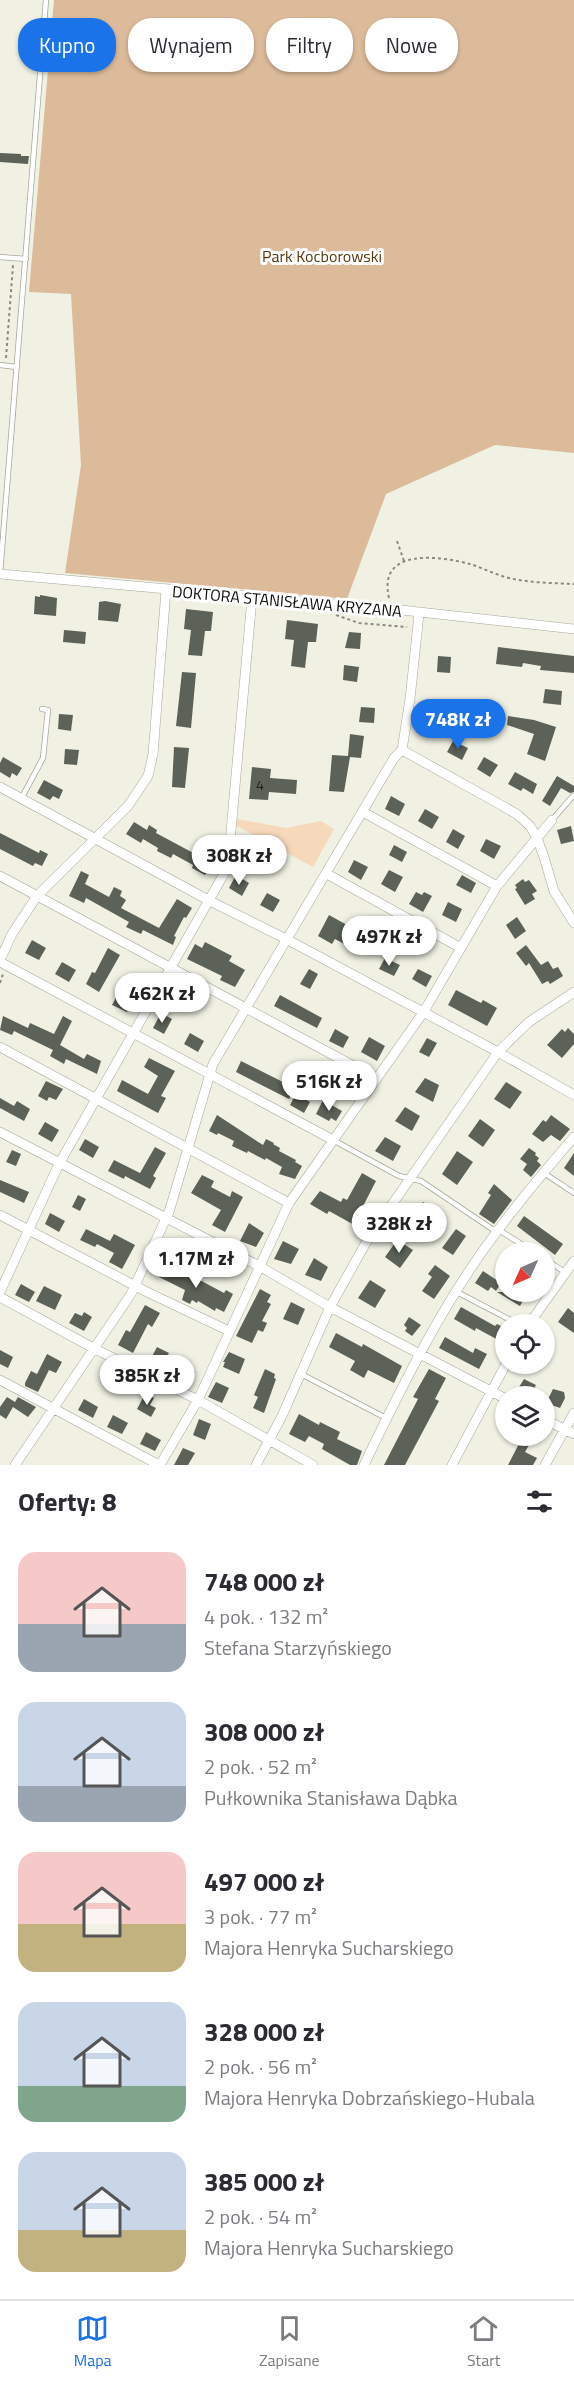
<!DOCTYPE html>
<html lang="pl">
<meta charset="utf-8">
<style>
body{margin:0;font-family:"Titillium Web",sans-serif;background:#f7f7f7;color:#2b2b33;height:100vh;display:flex;flex-direction:column;font-size:22px;white-space:nowrap}
*{box-sizing:border-box;margin:0}
p{font-size:20px;color:#7c7c81}
.icon{flex:none;width:33px;height:33px;fill:none;stroke:currentColor;stroke-width:2;stroke-linecap:round;stroke-linejoin:round}
.map{position:relative;height:1465px;overflow:hidden}
.panel{display:flex;flex-direction:column;background:#fff;flex:1}
.panel>*{flex:none}
.hud{position:absolute;left:18px;top:18px;width:538px;height:54px;display:flex;gap:12px}
.needle{width:39px;rotate:225deg}
.fabs{position:absolute;left:495px;top:1242px;display:grid;gap:12px}
.fabs a{display:grid;place-items:center;width:60px;height:60px;border-radius:50%;background:#fff;box-shadow:0 2px 4px #0004;font-size:30px}
.price{position:absolute;translate:-50% -51px;padding:0 14px;border-radius:21px;background:#fff;color:#222;font-size:20px;line-height:39px;filter:drop-shadow(0 2px 3px #0008)}
.price::after{content:'';position:absolute;left:50%;top:36px;width:18px;height:14px;margin-left:-9px;background:inherit;clip-path:polygon(0 0,100% 0,50% 100%)}
.price.active{background:#1a73e8;color:#fff}
ul{padding:0;list-style:none}
li{display:flex;align-items:center;gap:18px;height:150px;padding:0 18px}
li span{display:grid;place-items:center;flex:none;width:168px;height:120px;border-radius:18px;color:#555}
li>.icon{margin-inline-start:auto}
span .icon{width:72px;height:72px;fill:#fffc;stroke-width:1}
li b{font-size:26px}
h2{display:flex;justify-content:space-between;align-items:center;height:72px;padding:0 18px;font-size:26px}
.chip{padding:0 21px;border-radius:24px;background:#fff;box-shadow:0 2px 4px #0004;font-size:21px;line-height:54px}
.chip.active{background:#1a73e8;color:#fff}
.tab-bar{display:flex;justify-content:space-around;align-items:center;height:84px;border-top:2px solid #e1e1e2;background:#fff;font-size:16px;color:#7c7c81}
.tab-bar a{display:grid;justify-items:center;gap:3px}
.tab-bar .active{color:#1a73e8}
.map>svg:first-child{display:block}
.green{fill:#f6d9bb}
.forest{fill:#dcbb9a}
.building{fill:#5c6257}
.lines{fill:none;stroke-linecap:round;stroke-linejoin:round}
.service-casing{stroke:#a7a89b;stroke-width:6}
.minor-casing{stroke:#a7a89b;stroke-width:10}
.path{stroke:#8a8a81;stroke-width:2;stroke-dasharray:3 3;stroke-linecap:butt}
.service{stroke:#fff;stroke-width:4.5}
.minor{stroke:#fff;stroke-width:9}
.labels{text-anchor:middle;dominant-baseline:central;stroke-width:6;stroke-linejoin:round;paint-order:stroke}
.number-label{font-size:14px;fill:#20221c}
.park-label{font-size:16px;fill:#58380f;stroke:#fff}
.street-label{font-size:16px;fill:#0c0c08;stroke:#fff}
</style>
<div class="map">
<svg width="574" height="1465" viewBox="0 0 574 1465">
<rect width="100%" height="100%" fill="#f0f1e3"/>
<path class="green" d="M237,819L286,828L321,821L334,829L313,867L237,826Z"/>
<path class="forest" d="M54,0H574V453L495,445L386,494L347,599L65,573L81,465L71,294L29,292Z"/>
<path class="building" d="M0,153L21,154V156H29L28,164L0,162Z
M40,595L57,598L56,616L34,614L35,596L40,597Z
M105,601L121,604L118,622L98,620L99,602Z
M186,609L213,612L211,631H205L202,656L188,655L191,630L184,629Z
M287,620L318,624L316,642H308L305,668L291,666L294,640L285,639Z
M64,630L86,632L85,644L63,642Z
M349,632L361,633L360,649L345,648Z
M498,647L574,656V673L540,670L541,666L523,663L522,667L496,664Z
M438,656L451,657L450,673L437,672Z
M344,665L359,667L357,682L343,680Z
M182,672L196,673L191,728L176,726Z
M545,689L562,691L561,705L543,703Z
M433,700L445,701L443,717L431,716Z
M361,707L375,708L374,723L359,722Z
M59,714L73,715L71,731L58,729Z
M508,716L534,720L556,727L545,761L527,754L534,734L507,725Z
M350,734L364,736L361,758L350,757L344,792L329,791L332,755L348,756Z
M453,741L468,748L462,760L447,752Z
M174,747L189,748L185,788L172,787Z
M65,749L79,750L77,765L64,764Z
M3,757L22,768L17,776L12,773L10,778L0,772V763Z
M484,757L498,765L490,777L477,769Z
M252,767L271,769L270,778L297,780L296,794L269,792L268,800L249,799Z
M515,772L537,784L533,794L523,788L521,791L508,784Z
M557,776L574,786V792L570,793L561,788L550,806L542,801Z
M44,780L63,790L59,799L53,796L50,800L37,793Z
M391,796L405,804L399,816L385,809Z
M425,809L439,817L432,829L418,821Z
M134,822L147,830L149,825L157,830L156,833L212,863L205,875L192,868L193,865L173,854L171,858L157,851L158,848L143,839L141,843L126,834Z
M571,826L574,841L561,844L557,830Z
M453,829L465,836L458,849L446,842Z
M0,833L39,853L40,850L48,854L42,866L35,863L33,866L0,849Z
M486,839L501,846L494,859L480,851Z
M394,845L407,852L402,862L389,855Z
M354,860L368,867L361,880L348,872Z
M389,870L403,877L395,892L381,884Z
M81,871L89,875L85,884L109,897L114,887L122,891L120,896L126,900L121,908L159,928L177,899L192,908L186,918L184,917L174,936L176,937L173,945L143,930L141,934L126,927L129,922L86,898L84,903L69,896Z
M236,875L249,883L242,896L229,888Z
M462,875L476,883L471,893L456,885Z
M523,879L525,882L529,880L537,891L532,894L535,899L525,905L515,889L517,888L515,885Z
M416,892L422,895L424,892L432,896L423,912L409,904Z
M267,893L280,900L273,912L260,905Z
M448,902L462,909L456,922L442,915Z
M329,915L356,930L353,935L367,942L361,953L335,939L332,944L318,936Z
M517,917L526,931L515,939L506,925Z
M32,940L46,948L39,960L25,953Z
M205,942L232,956L229,961L245,970L235,987L220,980L222,976L187,959L195,944L202,948Z
M526,945L541,965L548,961L553,969L558,967L563,976L550,984L548,981L542,984L529,963L526,966L516,953Z
M108,948L120,955L99,992L86,984L92,972L95,973Z
M385,958L400,965L394,976L379,969Z
M62,962L76,970L69,982L55,974Z
M309,969L318,974L310,989L300,984Z
M418,969L432,976L426,987L412,979Z
M456,990L481,1003L483,1000L497,1008L487,1026L448,1005Z
M191,991L199,996L191,1009L181,1002L185,994L188,996Z
M119,992L133,999L127,1012L112,1005Z
M280,995L322,1018L317,1028L274,1006Z
M161,1013L172,1019L164,1034L153,1028Z
M3,1016L28,1028L30,1023L54,1034L63,1016L72,1021L60,1045L84,1059L87,1054L101,1061L97,1074L66,1059L64,1064L50,1056L53,1050L14,1031L12,1035L0,1030Z
M568,1028L574,1034V1044L562,1058L547,1045L562,1029L565,1032Z
M335,1029L349,1037L343,1048L329,1041Z
M190,1033L204,1041L198,1052L184,1044Z
M369,1037L385,1046L377,1061L361,1052Z
M427,1038L437,1043L429,1057L419,1052Z
M149,1058L175,1071L161,1096L166,1098L158,1113L117,1091L122,1080L148,1094L158,1076L144,1067Z
M241,1061L295,1088L289,1099L236,1072Z
M425,1078L439,1085L433,1102L415,1092Z
M46,1081L63,1089L56,1100L49,1097L47,1101L38,1096Z
M506,1082L522,1092L510,1109L494,1099Z
M296,1094L310,1102L304,1113L290,1105Z
M0,1098L14,1106L17,1101L30,1109L24,1121L0,1108Z
M323,1100L342,1111L336,1121L331,1118L329,1121L316,1114Z
M405,1107L420,1116L412,1131L395,1121Z
M217,1115L263,1145L266,1139L274,1143L273,1144L280,1148L279,1151L296,1160L295,1162L302,1166L295,1179L279,1174L282,1167L266,1158L265,1160L248,1151L247,1153L232,1146L234,1141L218,1133L217,1135L209,1131Z
M551,1115L570,1129L560,1141L551,1135L543,1142L532,1134L543,1120L546,1122Z
M480,1119L495,1130L483,1147L468,1136Z
M45,1122L59,1130L52,1142L38,1134Z
M385,1137L401,1146L393,1161L375,1151Z
M85,1139L99,1147L93,1158L79,1150Z
M155,1147L166,1153L153,1176L156,1178L150,1189L125,1176L124,1179L108,1171L114,1160L140,1173Z
M529,1148L536,1153L535,1155L539,1158L537,1161L541,1165L531,1177L523,1170L527,1164L520,1159Z
M12,1150L21,1154L16,1166L6,1162Z
M457,1151L473,1162L457,1185L442,1174Z
M574,1153V1176L564,1168Z
M362,1173L376,1181L361,1210L364,1212L356,1226L329,1211L327,1214L310,1204L320,1191L341,1202L343,1198L347,1200Z
M202,1175L214,1181L211,1187L230,1197L232,1191L243,1197L225,1232L212,1225L221,1210L191,1193Z
M0,1180L29,1192L24,1203L0,1192Z
M494,1184L512,1200L494,1224L479,1214L491,1195L488,1193Z
M78,1195L86,1199L80,1211L72,1207Z
M423,1202L438,1213L426,1230L410,1219Z
M50,1213L65,1221L59,1232L45,1224Z
M524,1216L563,1244L555,1255L517,1226Z
M249,1223L264,1233L256,1247L240,1241Z
M86,1229L110,1241L114,1234L135,1245L122,1269L109,1262L114,1253L97,1244L95,1247L80,1240Z
M456,1229L466,1236L453,1255L442,1248Z
M397,1240L413,1250L400,1268L385,1257Z
M283,1241L299,1249L291,1264L274,1259Z
M314,1258L328,1267L321,1281L305,1275Z
M166,1262L224,1293L226,1290L233,1294L224,1312L216,1308L215,1311L198,1301L197,1303L192,1300L190,1304L182,1300L185,1290L159,1277Z
M435,1265L450,1276L434,1299L422,1291L432,1277L428,1274Z
M483,1271L501,1283L496,1291L491,1287L488,1291L475,1283Z
M370,1280L386,1290L375,1308L358,1298Z
M21,1284L35,1292L29,1302L15,1295Z
M44,1286L62,1295L55,1310L36,1301Z
M260,1289L271,1295L267,1302L271,1304L262,1321L267,1323L263,1332L258,1330L252,1343L236,1336Z
M497,1292H528L520,1306Z
M291,1302L305,1309L298,1325L283,1319Z
M145,1305L160,1313L152,1327L148,1324L133,1353L118,1345L126,1330L130,1332Z
M461,1307L495,1326L497,1324L503,1327L506,1331L500,1341L476,1328L475,1331L454,1319Z
M568,1308L574,1313V1333L558,1322Z
M84,1312L92,1317L84,1331L69,1323L75,1313L82,1316Z
M409,1317L421,1325L412,1336L405,1331L407,1328L404,1325Z
M336,1333L362,1347L363,1344L402,1366L394,1383L368,1370L364,1378L350,1370L355,1361L329,1347Z
M445,1337L473,1353L475,1348L487,1354L479,1369L439,1348Z
M157,1347L169,1353L166,1358L195,1372L189,1383L182,1379L181,1382L148,1364Z
M0,1350L13,1357L8,1368L0,1364Z
M229,1352L245,1359L239,1374L223,1367L225,1362H223Z
M47,1354L62,1362L56,1373L49,1370L38,1392L25,1386V1383L31,1371L37,1374Z
M265,1369L275,1374L274,1378L276,1379L264,1413L253,1408L258,1397L254,1395Z
M429,1369L446,1378L435,1399L439,1401L405,1465H384L418,1399L413,1397Z
M524,1379L536,1385L530,1396H524L516,1392Z
M216,1382L229,1388L222,1403L208,1397Z
M553,1389L564,1392L565,1398L560,1408L546,1403Z
M145,1394L154,1398L150,1405L156,1408L151,1417L137,1409Z
M7,1397L15,1402L18,1397L36,1407L28,1417L13,1407L6,1419L0,1415V1407Z
M84,1399L98,1407L93,1418L78,1410Z
M299,1414L319,1425L320,1422L340,1432L337,1439L362,1451L357,1465H350L322,1449L324,1444L309,1436L305,1442L289,1434Z
M113,1415L128,1423L122,1434L107,1427Z
M199,1419L211,1424L205,1440L193,1435Z
M146,1432L161,1440L155,1451L140,1444Z
M523,1436H534L525,1452L537,1458L533,1465H508Z
M183,1448L195,1453L188,1465H174Z"/>
<g class="lines">
<defs>
<path id="service" d="M0,257L26,259
M0,365L17,367
M0,574L46,0
M21,799L43,758L48,710L42,709
M552,820L573,796
M333,1140L399,1176L421,1181L492,1229L502,1232L534,1252
M544,1173L574,1193
M544,1259L565,1272
M457,1292L518,1324
M301,1374L386,1418"/>
<path id="minor" d="M0,574L392,609L574,629
M419,614L410,699L402,750L501,805L518,815L530,826L537,838L544,857L554,891L574,923
M0,787L210,901L288,940L498,1052L574,1095
M363,812L497,886
M327,874L461,948
M0,876L376,1078
M0,960L12,934L37,896L128,806L148,776L153,754L166,590
M0,962L333,1140
M0,1047L289,1203
M0,1132L259,1266L330,1307L506,1399
M0,1215L145,1291L229,1331
M0,1292L59,1164L225,872L229,853L252,598
M0,1297L95,1349L198,1400L313,1465
M529,1324L574,1261
M0,1380L159,1465
M544,1419L574,1434
M15,1465L131,1294L169,1212L213,1064L394,758L402,750
M160,1465L198,1400L289,1203L423,1013L497,886L552,820
M256,1465L282,1416L330,1307L368,1239L498,1052L529,1022L574,992
M364,1465C403,1384 444,1301 498,1230C522,1198 548,1167 574,1137
M452,1465L506,1364
M545,1465L574,1413"/>
</defs>
<use href="#service" class="service-casing"/>
<use href="#minor" class="minor-casing"/>
<path class="path" d="M6,358L13,265
M397,541L404,561
M389,598C377,547 440,556 470,564C483,568 496,575 509,578C530,583 553,583 574,584
M336,615L359,623L407,627
M0,983L3,974"/>
<use href="#service" class="service"/>
<use href="#minor" class="minor"/>
</g>
<g class="labels">
<g class="number-label">
<text x="260" y="784">4</text>
</g>
<g class="park-label">
<text x="322" y="256">Park Kocborowski</text>
</g>
<g class="street-label">
<text transform="translate(287 601) rotate(5)">DOKTORA STANISŁAWA KRYZANA</text>
</g>
</g>
</svg>
<div class="fabs">
<a><svg class="needle" viewBox="-14 -14 28 28"><path d="M0-13l5 13h-10z" fill="#e53935"/><path d="M0 13l5-13h-10z" fill="#7c7c81"/></svg></a>
<a><svg class="icon" aria-label="locate" viewBox="0 0 24 24"><circle cx="12" cy="12" r="6"/><path d="M12 2v4M12 18v4M2 12h4M18 12h4"/></svg></a>
<a><svg class="icon" aria-label="layers" viewBox="0 0 24 24"><path d="M12 4l9 5-9 5-9-5zM3 14l9 5 9-5"/></svg></a>
</div>
<b class="price active" style="left:458px;top:750px">748K zł</b>
<b class="price" style="left:239px;top:886px">308K zł</b>
<b class="price" style="left:389px;top:967px">497K zł</b>
<b class="price" style="left:162px;top:1024px">462K zł</b>
<b class="price" style="left:329px;top:1112px">516K zł</b>
<b class="price" style="left:399px;top:1254px">328K zł</b>
<b class="price" style="left:196px;top:1289px">1.17M zł</b>
<b class="price" style="left:147px;top:1406px">385K zł</b>
<div class="hud">
<a class="chip active">Kupno</a>
<a class="chip">Wynajem</a>
<a class="chip">Filtry</a>
<a class="chip">Nowe</a>
</div>
</div>
<section class="panel">
<h2>Oferty: 8<svg class="icon" aria-label="filters" viewBox="0 0 24 24"><path d="M4 7h16M4 17h16"/><circle cx="9" cy="7" r="2"/><circle cx="15" cy="17" r="2"/></svg></h2>
<ul>
<li><span style="background:linear-gradient(#f6c9c9 60%,#9aa5b1 0)"><svg class="icon" aria-label="home" viewBox="0 0 24 24"><path d="M3 11l9-7 9 7M6 9v11h12V9"/></svg></span><div><b>748 000 zł</b><p>4 pok. · 132 m²</p><p>Stefana Starzyńskiego</p></div></li>
<li><span style="background:linear-gradient(#c9d6e8 70%,#9aa5b1 0)"><svg class="icon" aria-label="home" viewBox="0 0 24 24"><path d="M3 11l9-7 9 7M6 9v11h12V9"/></svg></span><div><b>308 000 zł</b><p>2 pok. · 52 m²</p><p>Pułkownika Stanisława Dąbka</p></div></li>
<li><span style="background:linear-gradient(#f6c9c9 60%,#c2b280 0)"><svg class="icon" aria-label="home" viewBox="0 0 24 24"><path d="M3 11l9-7 9 7M6 9v11h12V9"/></svg></span><div><b>497 000 zł</b><p>3 pok. · 77 m²</p><p>Majora Henryka Sucharskiego</p></div></li>
<li><span style="background:linear-gradient(#c9d6e8 70%,#7fa58c 0)"><svg class="icon" aria-label="home" viewBox="0 0 24 24"><path d="M3 11l9-7 9 7M6 9v11h12V9"/></svg></span><div><b>328 000 zł</b><p>2 pok. · 56 m²</p><p>Majora Henryka Dobrzańskiego-Hubala</p></div></li>
<li><span style="background:linear-gradient(#c9d6e8 65%,#c2b280 0)"><svg class="icon" aria-label="home" viewBox="0 0 24 24"><path d="M3 11l9-7 9 7M6 9v11h12V9"/></svg></span><div><b>385 000 zł</b><p>2 pok. · 54 m²</p><p>Majora Henryka Sucharskiego</p></div></li>
</ul>
</section>
<nav class="tab-bar">
<a class="active"><svg class="icon" aria-label="map" viewBox="0 0 24 24"><path d="M3 6l6-2 6 2 6-2v14l-6 2-6-2-6 2zM9 4v14M15 6v14"/></svg>Mapa</a>
<a><svg class="icon" aria-label="saved" viewBox="0 0 24 24"><path d="M7 4h10v16l-5-4-5 4z"/></svg>Zapisane</a>
<a><svg class="icon" aria-label="home" viewBox="0 0 24 24"><path d="M3 11l9-7 9 7M6 9v11h12V9"/></svg>Start</a>
</nav>
